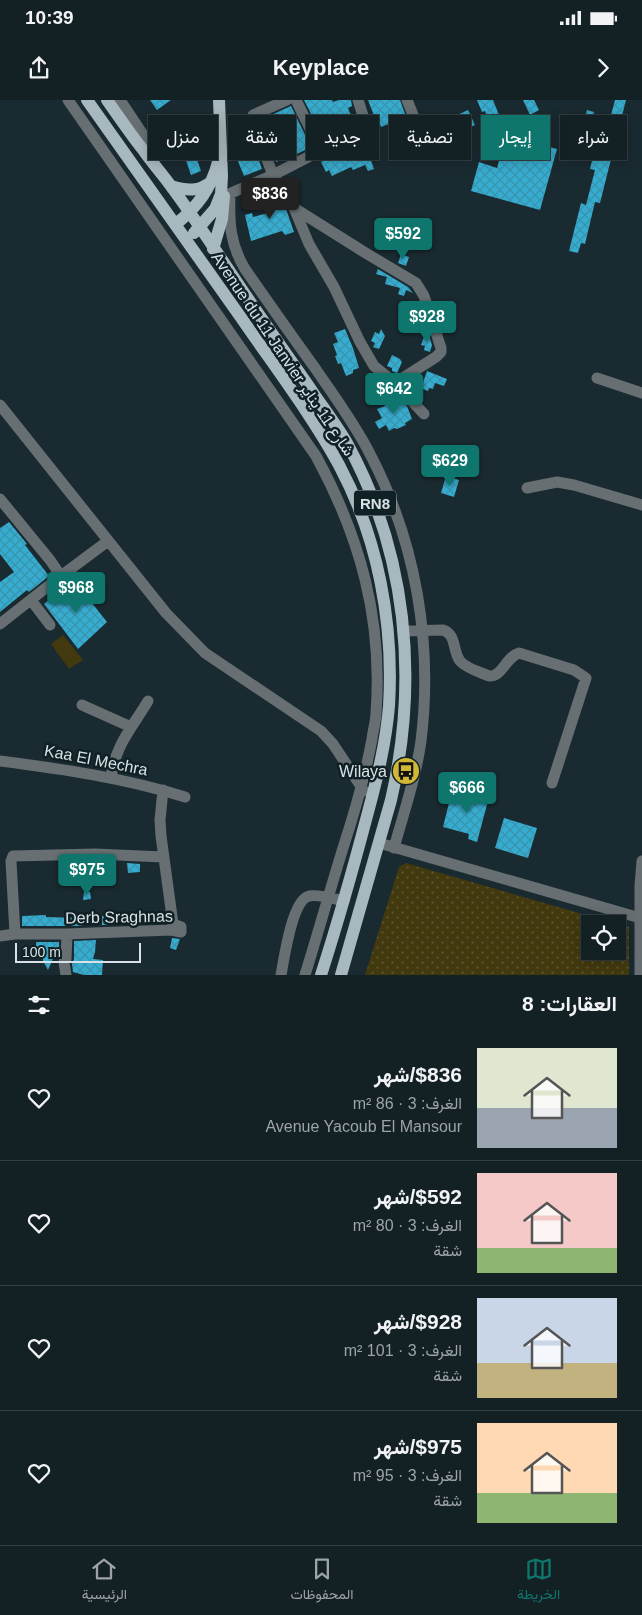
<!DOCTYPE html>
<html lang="ar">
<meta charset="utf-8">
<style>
body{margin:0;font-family:Arial,Vazirmatn,sans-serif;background:#1c282c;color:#f1f3f6;direction:rtl;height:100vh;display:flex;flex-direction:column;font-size:19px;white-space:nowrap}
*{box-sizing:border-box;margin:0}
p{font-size:16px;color:#9da3a6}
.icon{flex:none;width:28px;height:28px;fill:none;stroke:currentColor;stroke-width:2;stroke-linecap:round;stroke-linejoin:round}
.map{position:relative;height:875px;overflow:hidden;direction:ltr}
.drawer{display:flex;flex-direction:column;background:#132024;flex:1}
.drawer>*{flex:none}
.top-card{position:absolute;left:15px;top:15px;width:612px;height:45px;direction:rtl;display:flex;gap:10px}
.tools{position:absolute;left:581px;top:815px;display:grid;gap:10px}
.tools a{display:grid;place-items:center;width:45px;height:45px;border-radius:0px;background:#132024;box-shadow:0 2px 12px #0003,0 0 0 1px #323e41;font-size:25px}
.scale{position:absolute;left:15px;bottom:12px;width:126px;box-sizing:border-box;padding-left:5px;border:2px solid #d8e2e6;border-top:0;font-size:14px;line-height:18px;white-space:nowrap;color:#d8e2e6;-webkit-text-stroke:4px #102126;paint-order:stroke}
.price{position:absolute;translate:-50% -42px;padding:0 11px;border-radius:5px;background:#0f766e;color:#fff;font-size:16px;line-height:32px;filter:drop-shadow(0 1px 2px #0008)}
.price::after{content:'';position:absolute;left:50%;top:30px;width:15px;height:11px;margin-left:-8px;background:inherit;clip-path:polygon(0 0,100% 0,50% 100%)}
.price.current{background:#222;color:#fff}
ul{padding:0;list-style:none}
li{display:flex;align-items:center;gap:15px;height:125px;padding:0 25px}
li+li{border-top:1px solid #323e41}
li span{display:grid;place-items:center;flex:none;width:140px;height:100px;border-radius:0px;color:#555}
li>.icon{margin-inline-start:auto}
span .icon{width:60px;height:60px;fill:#fffc;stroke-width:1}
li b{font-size:21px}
h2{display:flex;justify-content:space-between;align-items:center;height:60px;padding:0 25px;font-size:21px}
.tag{padding:0 18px;border-radius:0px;background:#132024;box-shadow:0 2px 12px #0003,0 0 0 1px #323e41;font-size:18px;line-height:45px}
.tag.current{background:#0f766e;color:#fff}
.status{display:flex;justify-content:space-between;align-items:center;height:35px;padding:0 25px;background:#132024;direction:ltr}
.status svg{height:14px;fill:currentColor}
header{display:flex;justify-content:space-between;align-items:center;height:65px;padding:0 25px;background:#132024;font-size:22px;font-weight:700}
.tabs{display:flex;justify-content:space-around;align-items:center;height:70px;border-top:1px solid #323e41;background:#132024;font-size:14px;color:#9da3a6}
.tabs a{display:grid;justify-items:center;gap:2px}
.tabs .current{color:#0f766e}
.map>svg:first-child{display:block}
.park{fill:url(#park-dots)}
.pitch{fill:#42390e}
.building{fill:url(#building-cross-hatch)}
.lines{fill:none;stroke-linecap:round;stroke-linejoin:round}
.minor{stroke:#676f72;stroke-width:11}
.major{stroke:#a7b8be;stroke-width:12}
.labels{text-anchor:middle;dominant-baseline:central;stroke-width:5;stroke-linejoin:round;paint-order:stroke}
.shield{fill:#102126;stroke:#9ca8ac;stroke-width:1}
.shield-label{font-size:15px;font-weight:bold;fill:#d8e2e6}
.street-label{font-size:16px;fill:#d8e2e6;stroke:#102126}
.poi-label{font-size:16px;fill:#d8e2e6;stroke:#102126;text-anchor:end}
</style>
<div class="status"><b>10:39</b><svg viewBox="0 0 49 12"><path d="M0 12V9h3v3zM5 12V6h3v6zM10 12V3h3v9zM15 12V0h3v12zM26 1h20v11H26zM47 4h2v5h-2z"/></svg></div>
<header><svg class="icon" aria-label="forward" viewBox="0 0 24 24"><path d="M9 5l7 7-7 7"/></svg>Keyplace<svg class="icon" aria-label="share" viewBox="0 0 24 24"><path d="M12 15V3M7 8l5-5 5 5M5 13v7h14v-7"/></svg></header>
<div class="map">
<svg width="642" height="875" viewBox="0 0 642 875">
<defs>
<pattern id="park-dots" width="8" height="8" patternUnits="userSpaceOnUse" patternTransform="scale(1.25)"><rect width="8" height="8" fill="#42390e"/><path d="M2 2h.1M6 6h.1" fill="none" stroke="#5d5531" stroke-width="1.8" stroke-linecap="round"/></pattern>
<pattern id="building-cross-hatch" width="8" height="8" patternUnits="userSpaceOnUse" patternTransform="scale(1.25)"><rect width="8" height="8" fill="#36add0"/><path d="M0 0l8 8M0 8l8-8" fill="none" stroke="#3993ad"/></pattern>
</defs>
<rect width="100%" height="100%" fill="#192a30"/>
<path class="park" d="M406,763L617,824H590V851H618V824L629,827V875H365L399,767Z"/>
<path class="pitch" d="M63,535L83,560L69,569L51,544Z"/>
<path class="building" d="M150,0H171L157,10Z
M304,0H332L333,2L339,0H351L352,6L348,8L356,28L324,40Z
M368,0H400L408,22L400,24L399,20L381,27L379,20L376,21Z
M477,0H493L499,15L488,20L485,11L482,12Z
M523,0H534L539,10L530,15Z
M615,0H626L600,103L595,102L585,144L581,143L578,153L569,151L581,103L586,105L595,70L590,69L600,29L607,30Z
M291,6L311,47L299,53L276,62L260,20Z
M468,10L475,25L462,31L467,43L459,46L450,24L453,22L451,18Z
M587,10L594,12L590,31L582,29Z
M493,23L497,33L557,49L540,110L471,91L479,62L497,68L505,40L494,45L493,42L490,44L483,27Z
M209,24L212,35L191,42L201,71L191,75L181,46L177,47L173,36Z
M246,25L262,69L244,76L235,54L244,50L236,29Z
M364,41L374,69L368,71L365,65L353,70L351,67L332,76L329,70L326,72L321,62L325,60L323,56Z
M464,46L467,54L459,57L456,49Z
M273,90L286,109L294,132L285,135L282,131L251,141L245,115L252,113L253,117L268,113L269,105L264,93Z
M401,154L409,157L406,166L398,163Z
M378,169L408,187L413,193L406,190L404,196L398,194L400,188L385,184L387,177L376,174Z
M403,204L413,208L415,206L416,207L409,225L401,223L404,220L398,217Z
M345,229L353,248L359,268L353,270V273L346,276L341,263L338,264L335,256L337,255L333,244L338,242L334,233Z
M381,229L385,236L379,249L373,247L375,243L371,241L375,232L379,234Z
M425,234L429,235L432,245L430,252L424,250L425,246L421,245Z
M392,255L400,259L402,262L397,273L392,271V268L387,266Z
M427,271L447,279L444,286L435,283L433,289L429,288L428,291L421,288Z
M399,299L407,306L412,319L405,323L406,325L397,329L394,328L389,331L386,325L379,329L375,322L382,318L377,309L385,306L384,304L393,300L394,301Z
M446,376L459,380L454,397L441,393Z
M9,422L27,444L25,445L49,476L29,492L27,490L0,512V482L14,472L0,454V428Z
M73,479L107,522L78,549L44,504Z
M462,693L471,695L472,693L489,697L477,742L468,739L469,734L443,727L451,695L459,697Z
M504,718L537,728L528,758L495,748Z
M127,763L140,764V772L128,773Z
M84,792H90L91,799L83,800Z
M46,815V817L82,818V826H22V816Z
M102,816H113V825H102Z
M172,838L180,839L176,850L170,848Z
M96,840L95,852L93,859L103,860L102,875H84L73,872L72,864L74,859V841Z
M36,842H59V856H54L48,870L43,861V851H36Z"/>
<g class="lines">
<path class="minor" d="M68,0L316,356C360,437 383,519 376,613C376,621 373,630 372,639C365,677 355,711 343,748C330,790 318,833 305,875
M120,0L150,45L151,50L148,57
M287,0L253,15L252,21L273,75L294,108L309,144L334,187L360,242L374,266L395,283L424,314
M296,0L320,49
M407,0L420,32
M230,94C229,123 230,144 245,169C268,202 291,235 315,268C334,296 355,324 370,354C416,442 433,543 421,641C416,677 404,712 394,748
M224,96L273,75L312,55L320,49L364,33L365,22L358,0
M294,108L364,152L416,183L424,196L441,248V252L436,257L395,283
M597,278L642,293
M0,305L166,513L205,553L321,631L333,644L364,691
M527,388L557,382L574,385L642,405
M0,399L50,460L61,476L0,524
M61,476L108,441
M31,500L50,525
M404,531L443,530C457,535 452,550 460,561C467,569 480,572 489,576C502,577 506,557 519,553L574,570L586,578L552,683
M82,605L131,627
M0,661C62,669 125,678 185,697
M111,678C115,645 132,628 148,601
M379,743L640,818
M15,834L11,761L13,756L95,754L163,757
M0,836L15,834H67L171,830L181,832V827L173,824L161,736L160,720L163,690
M66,875L64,862L66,859L67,834
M281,875C284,859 292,800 309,796C320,794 334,799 344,801
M640,875V786L642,761"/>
<path class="major" d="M87,0C139,73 191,146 242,219C275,267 311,314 339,365C378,438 394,523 389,606C386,643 377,679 367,716C353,769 338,822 321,875
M107,0C119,17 131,35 144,51C153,64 164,76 173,89C204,131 232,176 262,219C279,244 297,269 314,294C325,310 337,326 347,343C407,453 419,579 391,700L341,875
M171,86C187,91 199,92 212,81
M176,124C197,107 211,89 218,62
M194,133L215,109L221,94L222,76L219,0
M213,149L222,119L224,96"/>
</g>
<defs>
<symbol id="bus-disc" viewBox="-11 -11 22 22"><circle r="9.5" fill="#d2b736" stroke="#102126"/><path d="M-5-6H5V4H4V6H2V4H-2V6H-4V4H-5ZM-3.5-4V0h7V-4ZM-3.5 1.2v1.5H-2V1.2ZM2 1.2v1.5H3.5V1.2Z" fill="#111"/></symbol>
</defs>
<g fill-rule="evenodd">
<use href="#bus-disc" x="390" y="655" width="32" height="32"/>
</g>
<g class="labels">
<rect class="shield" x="354" y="390.5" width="42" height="25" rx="4"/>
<g class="shield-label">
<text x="375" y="403">RN8</text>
</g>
<g class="street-label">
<text transform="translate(283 254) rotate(56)">Avenue du 11 Janvier شارع 11 يناير</text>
<text transform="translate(96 660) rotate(11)">Kaa El Mechra</text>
<text transform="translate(119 817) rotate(-1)">Derb Sraghnas</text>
</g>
<g class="poi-label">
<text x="387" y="671">Wilaya</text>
</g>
</g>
</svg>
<div class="tools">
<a><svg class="icon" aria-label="locate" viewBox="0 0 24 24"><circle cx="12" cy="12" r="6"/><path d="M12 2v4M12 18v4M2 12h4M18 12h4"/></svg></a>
</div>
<div class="scale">100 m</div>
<b class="price current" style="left:270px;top:120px">$836</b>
<b class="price" style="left:403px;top:160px">$592</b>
<b class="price" style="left:427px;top:243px">$928</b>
<b class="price" style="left:394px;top:315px">$642</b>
<b class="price" style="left:450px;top:387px">$629</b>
<b class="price" style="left:76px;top:514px">$968</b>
<b class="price" style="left:467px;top:714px">$666</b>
<b class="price" style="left:87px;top:796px">$975</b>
<div class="top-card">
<a class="tag">شراء</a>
<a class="tag current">إيجار</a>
<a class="tag">تصفية</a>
<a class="tag">جديد</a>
<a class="tag">شقة</a>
<a class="tag">منزل</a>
</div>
</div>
<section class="drawer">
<h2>العقارات: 8<svg class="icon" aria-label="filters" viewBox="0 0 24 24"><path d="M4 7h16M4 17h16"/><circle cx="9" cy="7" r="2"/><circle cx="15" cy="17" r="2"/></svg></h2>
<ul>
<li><span style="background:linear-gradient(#dfe7d0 60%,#9aa5b1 0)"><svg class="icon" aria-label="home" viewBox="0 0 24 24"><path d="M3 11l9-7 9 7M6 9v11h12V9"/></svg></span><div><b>$836/شهر</b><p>الغرف: 3 · 86 m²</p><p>Avenue Yacoub El Mansour</p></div><svg class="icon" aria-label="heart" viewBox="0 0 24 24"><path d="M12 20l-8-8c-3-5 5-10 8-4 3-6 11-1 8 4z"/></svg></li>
<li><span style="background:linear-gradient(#f6c9c9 75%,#8fb573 0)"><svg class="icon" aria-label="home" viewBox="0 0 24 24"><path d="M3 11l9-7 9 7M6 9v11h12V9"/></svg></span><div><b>$592/شهر</b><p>الغرف: 3 · 80 m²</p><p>شقة</p></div><svg class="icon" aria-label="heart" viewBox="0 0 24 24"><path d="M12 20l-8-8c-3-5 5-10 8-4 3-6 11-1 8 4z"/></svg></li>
<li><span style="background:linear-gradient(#c9d6e8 65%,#c2b280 0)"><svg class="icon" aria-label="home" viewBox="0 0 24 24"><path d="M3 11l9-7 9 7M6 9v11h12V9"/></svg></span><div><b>$928/شهر</b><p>الغرف: 3 · 101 m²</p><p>شقة</p></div><svg class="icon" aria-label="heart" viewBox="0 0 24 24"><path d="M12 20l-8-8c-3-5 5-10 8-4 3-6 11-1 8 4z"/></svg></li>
<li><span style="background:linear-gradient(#ffd9b3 70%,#8fb573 0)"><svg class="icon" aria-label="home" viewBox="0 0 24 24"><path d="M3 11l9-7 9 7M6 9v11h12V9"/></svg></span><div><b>$975/شهر</b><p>الغرف: 3 · 95 m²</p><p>شقة</p></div><svg class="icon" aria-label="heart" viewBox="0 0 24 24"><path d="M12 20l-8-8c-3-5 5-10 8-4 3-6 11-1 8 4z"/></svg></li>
</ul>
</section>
<nav class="tabs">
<a class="current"><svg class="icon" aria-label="map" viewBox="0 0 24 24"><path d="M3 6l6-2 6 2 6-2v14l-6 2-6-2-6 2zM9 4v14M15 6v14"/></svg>الخريطة</a>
<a><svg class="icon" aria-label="saved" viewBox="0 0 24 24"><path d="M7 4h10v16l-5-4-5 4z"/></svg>المحفوظات</a>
<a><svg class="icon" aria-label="home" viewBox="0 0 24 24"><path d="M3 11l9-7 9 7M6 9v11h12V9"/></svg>الرئيسية</a>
</nav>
